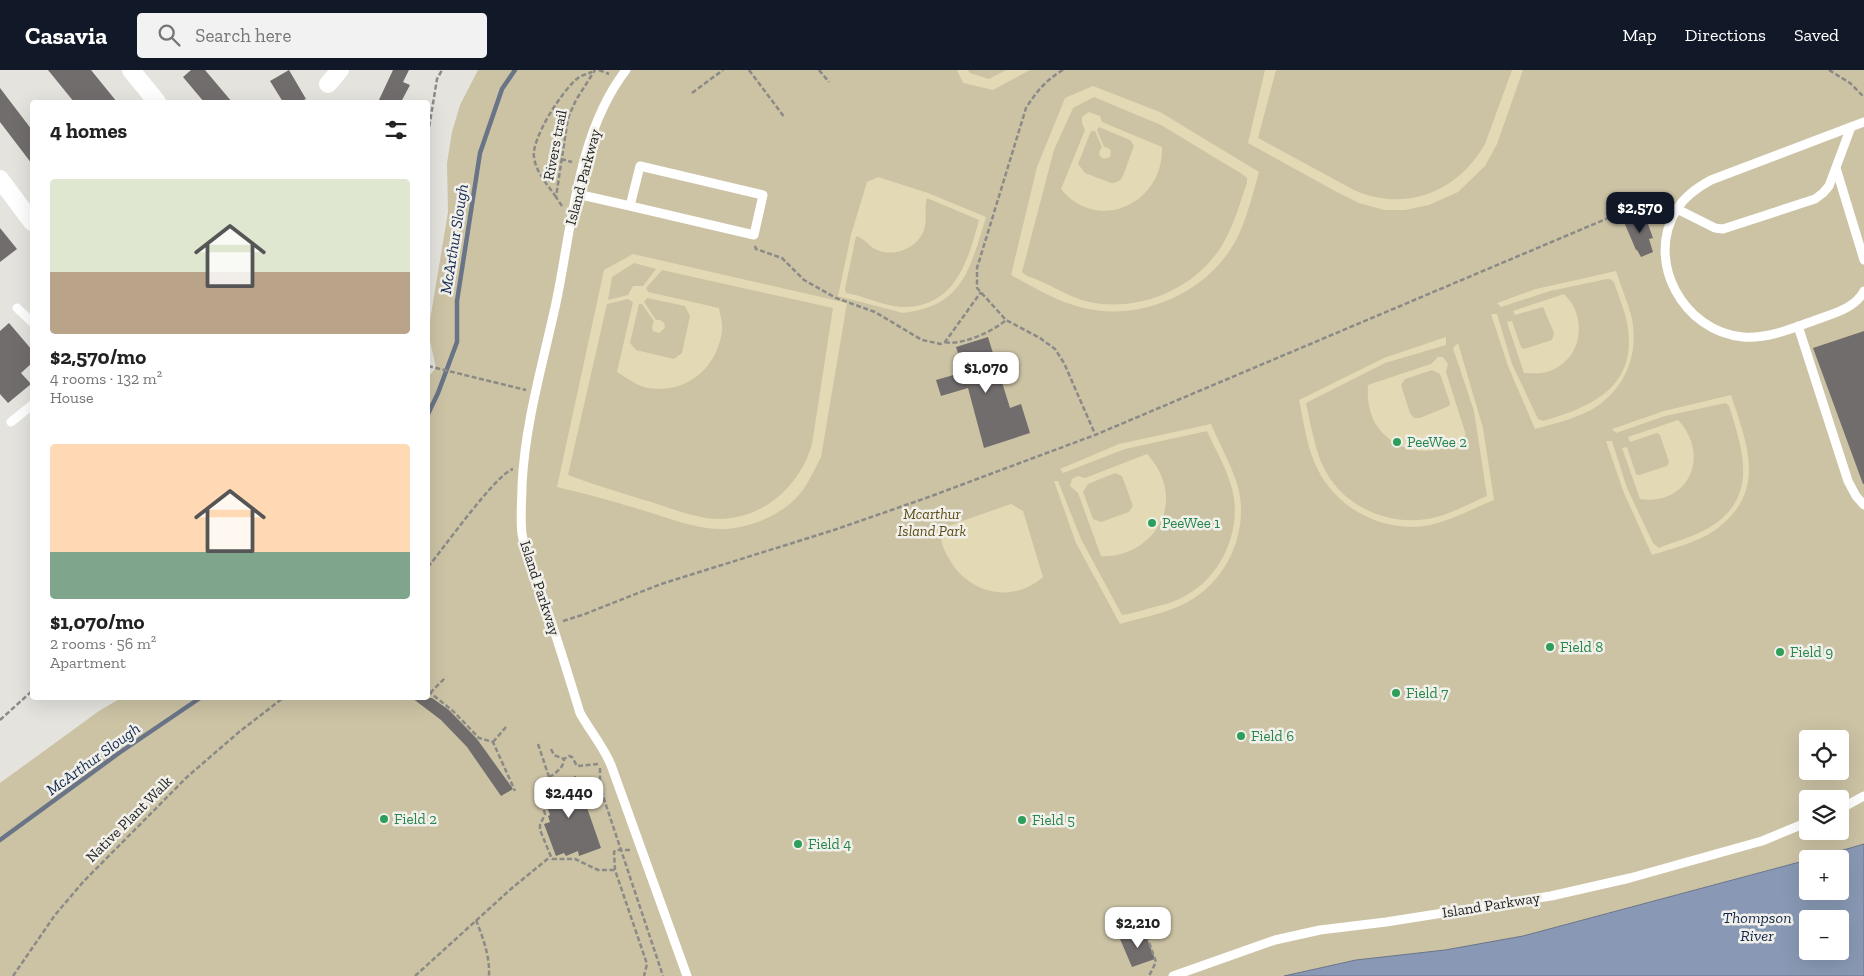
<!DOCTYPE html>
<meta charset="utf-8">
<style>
body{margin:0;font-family:"Zilla Slab",serif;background:#f2f2f2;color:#222;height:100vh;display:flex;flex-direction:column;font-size:19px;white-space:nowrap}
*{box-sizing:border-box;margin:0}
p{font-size:16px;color:#767676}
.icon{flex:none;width:28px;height:28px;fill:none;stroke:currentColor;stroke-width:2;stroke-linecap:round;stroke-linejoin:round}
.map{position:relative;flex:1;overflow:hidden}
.drawer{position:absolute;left:30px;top:30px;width:400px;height:600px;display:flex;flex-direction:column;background:#fff;border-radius:5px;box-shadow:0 5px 20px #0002}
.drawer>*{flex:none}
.buttons{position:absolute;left:1799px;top:660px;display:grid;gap:10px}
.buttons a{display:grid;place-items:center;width:50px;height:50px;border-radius:5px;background:#fff;box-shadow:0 5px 20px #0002;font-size:25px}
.price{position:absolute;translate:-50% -42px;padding:0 11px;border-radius:10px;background:#fff;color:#222;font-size:16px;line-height:32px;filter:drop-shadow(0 1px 2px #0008)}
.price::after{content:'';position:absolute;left:50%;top:30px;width:15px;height:11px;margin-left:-8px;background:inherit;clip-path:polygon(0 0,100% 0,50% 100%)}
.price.active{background:#111827;color:#fff}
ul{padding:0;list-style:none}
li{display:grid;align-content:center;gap:10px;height:265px;padding:0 20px}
li span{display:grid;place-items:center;height:155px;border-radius:5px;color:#555}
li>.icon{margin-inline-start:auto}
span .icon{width:90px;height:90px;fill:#fffc;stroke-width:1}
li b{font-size:21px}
h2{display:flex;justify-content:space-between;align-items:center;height:60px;padding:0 20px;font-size:21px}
header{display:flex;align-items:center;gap:30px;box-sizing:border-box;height:70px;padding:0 25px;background:#111827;color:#fff}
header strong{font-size:24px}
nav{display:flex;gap:28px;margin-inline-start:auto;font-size:18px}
.search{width:350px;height:45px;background:#f2f2f2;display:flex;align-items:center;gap:12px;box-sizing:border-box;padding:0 18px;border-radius:5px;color:#767676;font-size:19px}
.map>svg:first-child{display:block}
.green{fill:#ccc3a5;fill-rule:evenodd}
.sand{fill:#e3d9b4;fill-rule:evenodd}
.water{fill:#8999b5;stroke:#697487;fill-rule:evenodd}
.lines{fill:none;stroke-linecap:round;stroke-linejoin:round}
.stream{stroke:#697487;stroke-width:4.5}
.building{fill:#726d6d}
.path{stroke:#8b8a86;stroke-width:2.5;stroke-dasharray:5 2.5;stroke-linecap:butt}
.lane{stroke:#fff;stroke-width:9}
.street{stroke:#fff;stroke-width:18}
.leisure-dot{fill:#2e9e5b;stroke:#f1f0eb;stroke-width:2}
.labels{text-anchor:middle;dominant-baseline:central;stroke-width:5;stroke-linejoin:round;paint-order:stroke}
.street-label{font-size:15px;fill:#1f1f1d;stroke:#f1f0eb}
.leisure-label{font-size:15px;fill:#27864d;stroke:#f1f0eb;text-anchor:start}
.park-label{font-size:15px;font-style:italic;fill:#5c4d15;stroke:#f1f0eb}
.water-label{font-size:16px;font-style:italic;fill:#13284f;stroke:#f1f0eb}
</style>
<header>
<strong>Casavia</strong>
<div class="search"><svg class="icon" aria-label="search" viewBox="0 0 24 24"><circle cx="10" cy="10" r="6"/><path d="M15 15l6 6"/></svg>Search here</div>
<nav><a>Map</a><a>Directions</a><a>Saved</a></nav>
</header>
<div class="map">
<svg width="1864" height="906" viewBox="0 0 1864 906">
<rect width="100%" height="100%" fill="#e4e3de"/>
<path class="green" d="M478,0H1864V774L1523,866L1445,880L1356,890L1284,906H0V713L99,641L121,628H428V307L436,298L428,262L448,142L447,93L452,62L460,35ZM1808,669H1840V701H1808ZM1808,729H1840V761H1808Z"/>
<path class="sand" d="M957,0H968L970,3L989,9L1006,0H1030L993,20L963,13Z
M1265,0H1276L1258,68L1354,120C1405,143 1458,122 1485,74L1512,0H1523L1497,74L1485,96L1458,122L1429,135L1405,140H1384L1359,133L1335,121L1248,73Z
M1093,16L1160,42L1259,102C1253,122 1248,145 1239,164C1213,221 1141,254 1080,237C1056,231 1033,217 1011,205L1037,97L1065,28ZM1094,27L1161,55L1242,104L1247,108V113C1240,132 1235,152 1225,170C1200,217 1141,243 1089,232C1067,227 1048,212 1027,206L1022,202L1054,80L1073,38Z
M1089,42L1100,46L1102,52L1162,77C1164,134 1097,164 1061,119L1085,60L1082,53V47ZM1099,57L1130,70L1134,76L1123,106C1120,111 1117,113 1111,113L1085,103L1078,94L1091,61H1095L1102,77L1099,82L1100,86L1104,89L1110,87L1111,81L1108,78L1104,77L1097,60Z
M878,107L928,123L986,147C970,198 964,236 903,243L838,226L851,165L867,112ZM927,128L979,150C968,191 955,238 902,237C883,236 865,226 846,223L845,219L856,166C864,168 868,175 875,179C894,189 921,177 925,156C927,146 924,137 927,128Z
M633,184L847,233L821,387C814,400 808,415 798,426C777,449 738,463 707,458C686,455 665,447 645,441C616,432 587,424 557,417L604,200ZM634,193L656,199L643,216H633L628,225L608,230L612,207ZM662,200L833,238L812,374C799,420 756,455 706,448C684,444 662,435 641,429C616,421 592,414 568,405L607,234L628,229L633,232L617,302C627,308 637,316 648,318C687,324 717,298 722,261C723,254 720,245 719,238L648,222L646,218ZM647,228L685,236L690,246L682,283L674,289L636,280L630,273L639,234H642L654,251L652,257L653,261L659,263L665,258L664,253L660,250H656L644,232Z
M1616,201C1621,216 1627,231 1631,245C1641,285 1623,324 1587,342C1571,350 1552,354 1535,359L1508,296L1491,244H1497L1512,294L1538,349L1543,351C1594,336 1639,316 1627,252C1624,238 1618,225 1614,212L1610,209H1607L1550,221L1501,237L1497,233L1536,219Z
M1564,224C1589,248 1582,291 1547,302C1540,304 1531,303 1524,303L1507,252L1512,251L1521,277L1524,279L1552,270L1554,263L1543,237L1515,245L1513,241Z
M1446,267V275L1385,293L1306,333C1310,352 1314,373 1321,392C1338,433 1383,456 1427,449C1448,446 1468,434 1487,426L1474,341L1453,278L1458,273L1483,358L1494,430C1474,438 1452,450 1430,455C1386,464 1338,440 1318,400C1307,379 1304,353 1299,330L1384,288Z
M1438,287H1443L1448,294L1446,302L1466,365C1440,390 1394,385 1375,353C1369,341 1367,328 1368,315L1431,294ZM1432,300L1440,304L1450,333L1449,336L1420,348H1414L1410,343L1401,315L1405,309Z
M1731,325C1745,368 1765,414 1727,450C1719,458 1709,465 1699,469C1684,476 1667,480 1652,485L1624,423L1606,371H1612L1627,418L1653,473L1659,478C1674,472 1689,468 1703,461C1759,432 1745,385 1729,336L1726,333L1665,346L1616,363L1612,359L1664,341Z
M1678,350C1711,385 1689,436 1640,429L1622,378L1627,377L1636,404L1639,405L1667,396L1669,392L1660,365L1657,363L1630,372L1628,367Z
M1211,354C1220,375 1232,396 1238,417C1250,464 1225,515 1182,535C1162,544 1140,548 1120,554L1076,473L1054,411H1058L1081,469L1122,545C1130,544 1139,541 1147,539C1162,535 1177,532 1190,523C1221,504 1239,464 1234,428C1230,404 1217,383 1207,361L1125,379L1063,403L1060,399L1119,374Z
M1147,384C1156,394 1162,404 1165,418C1173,456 1137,489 1101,486L1078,423L1070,416L1072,409L1078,406L1085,408ZM1115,403L1122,406L1133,436L1129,442L1101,452L1093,449L1083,422L1088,414Z
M1011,434L1023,441L1043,507C1011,535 967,523 948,487C943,478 939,468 942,458Z"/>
<path class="water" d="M1864,774V906H1284L1356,890L1445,880L1523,866L1807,790L1808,821H1840V789H1812ZM1808,849H1840V881H1808Z"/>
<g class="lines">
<path class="stream" d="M428,344L438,323L457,272V231L480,83L502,19L515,0
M0,770L119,683L200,628"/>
</g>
<path class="building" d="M48,0H91L117,32H74Z
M191,0H205L232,32H204L183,7Z
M289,0L306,29L299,32H283L270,11Z
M393,0H409L403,12L410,15L401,32H378Z
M0,18L32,60V94L0,52Z
M1644,143L1653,168L1649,169L1653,182L1641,187L1637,180H1636L1624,152Z
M0,158L17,179L0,192Z
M9,253L32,280V293L21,303L31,314L8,333L0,324V261Z
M1864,261V414H1863L1813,278Z
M988,267L1010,338L1021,334L1030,363L984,378L968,318L941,326L936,310L964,302L956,277Z
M412,628H432L449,640L477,669L513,719L501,726L467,677L441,650Z
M576,706L601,778L579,786L578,781L566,786L564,783L556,786L544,754L550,752L548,746L550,745L540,718Z
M1144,861L1155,889L1132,897L1120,869Z"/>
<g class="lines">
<path class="path" d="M599,0L609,4
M749,0L785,48
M819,0L829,12
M1063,0C1047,9 1036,22 1026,38L977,198V218L1006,250L1040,268L1055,279L1064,293L1095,364
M1829,0L1850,13L1864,27
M692,23L723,0
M428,64L437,9L442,0
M561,89L572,92
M556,127C548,115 536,103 534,87C531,69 563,19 578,8C582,5 587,4 592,2
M562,136L556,127L568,48L576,30L595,0
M755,176L756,179L782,188L804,210L836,228L875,242L922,270L941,274L945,272L981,222
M945,272C961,276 994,261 1006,250
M428,296L526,320
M428,497C443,479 496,404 513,399
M563,551L585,544L661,514L834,460L926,428L1095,365L1632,138L1653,134L1667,136
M428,621L453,641L479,668L493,672L515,721
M430,623L445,608
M0,650L32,621
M493,672L506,657
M538,674L549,707
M551,679L554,685L564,689
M598,694L577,696L572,687L569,686L564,689C564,702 545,708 537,716L545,744L540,755V760L552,789H575L598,800H615
M600,698V717L663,906
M630,780H616L614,782L615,800L647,894L644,906
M476,850C483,868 490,886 489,906
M1121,868L1145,861L1156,892L1149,906
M13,906L55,845L83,812L187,707L239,662L283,628
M415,906L512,818L550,787"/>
<path class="lane" d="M626,0C577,63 572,158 556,233C543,293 525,353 522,415C522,431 520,447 522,464C525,481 536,507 542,525C556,564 568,604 580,643C590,661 603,676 611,695L687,906
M1864,52L1711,110C1698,117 1685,126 1677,139C1644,191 1684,262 1743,267C1767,269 1791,259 1813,251C1831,244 1855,239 1864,221
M1836,98L1864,190
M577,124L630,136L640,96L763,125L754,165L630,136
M1677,139L1715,158L1723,159L1815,129L1823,123L1829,116L1851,57
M17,238L32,252
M1798,256L1848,411L1856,426L1864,435
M11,352L32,335
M1840,739L1864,726
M1173,906L1275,870L1320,860L1386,852L1551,826L1630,808L1762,771L1808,752"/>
<path class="street" d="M131,0L157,32
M328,14L340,0
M0,109L32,152"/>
</g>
<g class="leisure-dot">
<circle cx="1397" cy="372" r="5"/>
<circle cx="1152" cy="453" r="5"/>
<circle cx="1550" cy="577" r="5"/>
<circle cx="1780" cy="582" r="5"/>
<circle cx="1396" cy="623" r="5"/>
<circle cx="1241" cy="666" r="5"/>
<circle cx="384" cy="749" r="5"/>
<circle cx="1022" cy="750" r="5"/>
<circle cx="798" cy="774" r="5"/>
</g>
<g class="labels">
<g class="street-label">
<text transform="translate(555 75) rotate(-79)">Rivers trail</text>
<text transform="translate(583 107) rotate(-75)">Island Parkway</text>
<text transform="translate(540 518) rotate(72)">Island Parkway</text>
<text transform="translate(129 749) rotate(-45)">Native Plant Walk</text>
<text transform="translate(1491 835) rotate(-9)">Island Parkway</text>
</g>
<g class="leisure-label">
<text x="1407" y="372">PeeWee 2</text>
<text x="1162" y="453">PeeWee 1</text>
<text x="1560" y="577">Field 8</text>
<text x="1790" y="582">Field 9</text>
<text x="1406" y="623">Field 7</text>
<text x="1251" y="666">Field 6</text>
<text x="394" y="749">Field 2</text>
<text x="1032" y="750">Field 5</text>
<text x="808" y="774">Field 4</text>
</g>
<g class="park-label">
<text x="932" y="444">Mcarthur<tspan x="932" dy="17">Island Park</tspan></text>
</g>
<g class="water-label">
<text transform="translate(454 169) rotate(-81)">McArthur Slough</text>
<text transform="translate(93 689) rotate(-36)">McArthur Slough</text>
<text x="1757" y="847">Thompson<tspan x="1757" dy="18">River</tspan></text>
</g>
</g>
</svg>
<div class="buttons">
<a><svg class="icon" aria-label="locate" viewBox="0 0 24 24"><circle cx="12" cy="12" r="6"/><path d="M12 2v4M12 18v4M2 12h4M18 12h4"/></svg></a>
<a><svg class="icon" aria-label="layers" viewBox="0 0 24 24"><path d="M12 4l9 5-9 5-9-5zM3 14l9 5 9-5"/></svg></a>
<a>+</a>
<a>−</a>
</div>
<b class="price active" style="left:1640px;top:164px">$2,570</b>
<b class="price" style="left:986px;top:324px">$1,070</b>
<b class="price" style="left:569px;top:749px">$2,440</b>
<b class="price" style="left:1138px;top:879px">$2,210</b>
<section class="drawer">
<h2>4 homes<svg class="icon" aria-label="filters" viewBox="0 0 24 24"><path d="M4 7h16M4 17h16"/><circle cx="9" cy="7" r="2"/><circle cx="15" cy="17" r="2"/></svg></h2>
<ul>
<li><span style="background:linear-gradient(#dfe7d0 60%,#b9a48a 0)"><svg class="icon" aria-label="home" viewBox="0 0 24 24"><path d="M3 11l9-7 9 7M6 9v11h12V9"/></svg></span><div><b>$2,570/mo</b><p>4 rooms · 132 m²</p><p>House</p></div></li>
<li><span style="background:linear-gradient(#ffd9b3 70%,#7fa58c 0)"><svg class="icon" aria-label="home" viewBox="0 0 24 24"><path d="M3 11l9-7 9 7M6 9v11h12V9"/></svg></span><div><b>$1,070/mo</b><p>2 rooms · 56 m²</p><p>Apartment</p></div></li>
</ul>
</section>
</div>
